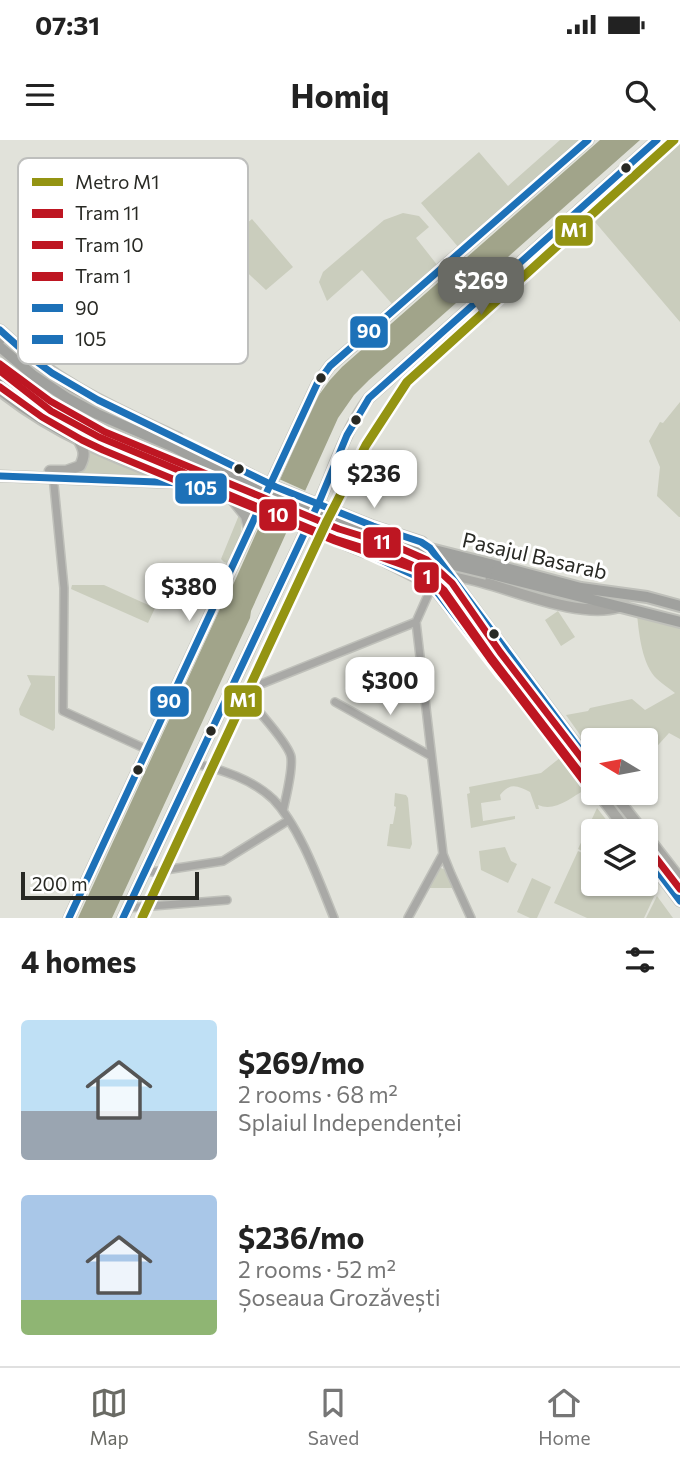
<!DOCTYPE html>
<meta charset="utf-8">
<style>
body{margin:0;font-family:Commissioner,sans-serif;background:#f6f6f6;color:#222;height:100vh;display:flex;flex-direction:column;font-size:26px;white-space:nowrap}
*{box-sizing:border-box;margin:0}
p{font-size:23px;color:#767676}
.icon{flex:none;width:38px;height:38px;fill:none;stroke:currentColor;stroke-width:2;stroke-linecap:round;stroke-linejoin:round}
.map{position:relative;height:778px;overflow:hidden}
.details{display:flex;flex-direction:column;background:#fff;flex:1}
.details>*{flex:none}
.needle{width:46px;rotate:280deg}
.buttons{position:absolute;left:581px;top:588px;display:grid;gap:14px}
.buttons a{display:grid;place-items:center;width:77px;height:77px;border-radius:7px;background:#fff;box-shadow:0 2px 5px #0004;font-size:35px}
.scale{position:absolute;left:21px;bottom:18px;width:178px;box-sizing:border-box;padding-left:7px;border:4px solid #282924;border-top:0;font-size:19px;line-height:24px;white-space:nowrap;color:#282924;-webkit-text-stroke:5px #fff;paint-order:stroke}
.price{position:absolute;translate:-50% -60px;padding:0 16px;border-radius:14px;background:#fff;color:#222;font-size:23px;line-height:46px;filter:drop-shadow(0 2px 4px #0008)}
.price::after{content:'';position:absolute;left:50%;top:42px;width:21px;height:16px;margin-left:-10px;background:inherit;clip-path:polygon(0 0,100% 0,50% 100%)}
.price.selected{background:#696a64;color:#fff}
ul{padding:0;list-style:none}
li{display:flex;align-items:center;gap:21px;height:175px;padding:0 21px}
li span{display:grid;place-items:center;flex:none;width:196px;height:140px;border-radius:7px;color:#555}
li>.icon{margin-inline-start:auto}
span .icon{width:84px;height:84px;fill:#fffc;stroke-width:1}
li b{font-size:30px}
h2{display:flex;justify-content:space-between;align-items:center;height:84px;padding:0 21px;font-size:30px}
.status{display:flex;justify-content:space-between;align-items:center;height:49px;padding:0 35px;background:#fff;direction:ltr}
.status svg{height:19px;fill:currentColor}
header{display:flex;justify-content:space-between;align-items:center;height:91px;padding:0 21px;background:#fff;font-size:32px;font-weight:700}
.tabs{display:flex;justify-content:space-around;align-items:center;height:98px;border-top:2px solid #e0e0e0;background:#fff;font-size:19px;color:#767676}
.tabs a{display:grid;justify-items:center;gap:4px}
.tabs .selected{color:#696a64}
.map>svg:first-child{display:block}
.green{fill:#cacdbd}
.water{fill:#a1a48a}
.pier{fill:#e1e2da}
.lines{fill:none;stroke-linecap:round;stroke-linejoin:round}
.minor-casing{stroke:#bfc0ba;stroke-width:10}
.secondary-casing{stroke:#bfc0ba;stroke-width:13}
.primary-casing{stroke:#bfc0ba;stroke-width:14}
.minor{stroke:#a9a9a6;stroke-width:7}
.secondary{stroke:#a8a8a4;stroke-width:10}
.primary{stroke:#a0a19e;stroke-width:10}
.secondary-bridge-casing{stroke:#bfc0ba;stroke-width:13;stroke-linecap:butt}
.primary-bridge-casing{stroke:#bfc0ba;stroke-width:14;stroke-linecap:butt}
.secondary-bridge{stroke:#a8a8a4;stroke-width:10}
.primary-bridge{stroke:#a0a19e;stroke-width:10}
.bus-1-casing{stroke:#fff;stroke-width:12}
.bus-2-casing{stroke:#fff;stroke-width:12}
.bus-1{stroke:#1d71b8;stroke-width:7}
.bus-2{stroke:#1d71b8;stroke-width:7}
.tram-1-casing{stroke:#fff;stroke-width:12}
.tram-2-casing{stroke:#fff;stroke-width:12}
.tram-3-casing{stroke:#fff;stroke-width:12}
.tram-1{stroke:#be1622;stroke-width:7}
.tram-2{stroke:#be1622;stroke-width:7}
.tram-3{stroke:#be1622;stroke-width:7}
.metro-1-casing{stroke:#fff;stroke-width:14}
.metro-1{stroke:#949412;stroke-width:9}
.bus-dot{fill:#282924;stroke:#fff;stroke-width:2.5}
.labels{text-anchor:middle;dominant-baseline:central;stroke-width:6;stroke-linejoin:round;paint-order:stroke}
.street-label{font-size:21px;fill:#282924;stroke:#fff}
.key{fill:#fff;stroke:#bebfbd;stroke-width:2}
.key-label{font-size:19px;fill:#282924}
.line-badge{stroke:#fff;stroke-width:2.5}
.badge-label{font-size:19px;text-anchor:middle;font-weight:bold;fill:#fff}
</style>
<div class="status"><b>07:31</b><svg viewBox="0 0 49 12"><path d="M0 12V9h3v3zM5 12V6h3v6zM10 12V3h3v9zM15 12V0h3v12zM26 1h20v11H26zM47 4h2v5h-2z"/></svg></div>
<header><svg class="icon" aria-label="menu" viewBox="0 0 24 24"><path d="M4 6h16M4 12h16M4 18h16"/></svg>Homiq<svg class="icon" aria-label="search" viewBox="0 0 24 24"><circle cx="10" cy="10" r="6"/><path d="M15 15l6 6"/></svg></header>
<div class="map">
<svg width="680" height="778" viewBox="0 0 680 778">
<rect width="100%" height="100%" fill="#e1e2da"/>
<path class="green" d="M560,0H580L459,108L421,63L479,12L508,46Z
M680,2V182L595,82L602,75L600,72L646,29Z
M403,73L419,76L429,87L416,98L438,126L393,165L362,130L327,161L319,142L323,132L384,80Z
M252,79L293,127L266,150L219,106Z
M680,262V377H679L657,356L660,327L649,301L660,282L663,283Z
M88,310L147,335V336L74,335V334Z
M239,375C247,391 234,408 227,423L224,422L221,419Z
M210,427L221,436L210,460L205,462L192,457L193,441L198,439L200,441L209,436Z
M72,445H104L155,468L148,483L71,449Z
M558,471L575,497L561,506L545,480Z
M637,474L680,486V599L669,593L650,614L646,610V600H635L631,597L615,600H593V605L588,606L566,575L588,571L590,568L632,559L645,570L675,553C669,548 662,544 657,539C642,525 639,494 637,474Z
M27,535L55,536V588L53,591L20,575L19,569L31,544Z
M561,617L585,650C570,658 555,672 538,665L539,669H536L530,652C518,646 510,642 500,655L501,660L481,663L483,681L515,676V679L471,688L467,654L470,653L469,647L541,633Z
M395,653L406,655L408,658L412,704L410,709L387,706L390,684H393L396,667L394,666Z
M597,668L615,691H593V716L578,709Z
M505,707L511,721L517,724L508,743L481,730L479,711Z
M578,711L593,718V744L646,743L658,748L644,778H587L554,763Z
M441,728L446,730L455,748H427L438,729Z
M532,738L551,747L537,778H530L517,772Z
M657,756L673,778H646Z"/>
<path class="water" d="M600,0H640L369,240L354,255L338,278L251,471L250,478L112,778H78L219,471L233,445L316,259L330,240L342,227Z"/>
<path class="pier" d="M279,339L308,352L290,393L261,381Z"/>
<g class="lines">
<defs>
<path id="minor" d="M53,335L64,448L63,571L146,609
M432,446L416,482L443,714L451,734L471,778
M231,549L241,552L416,482
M241,552C251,562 289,604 291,617C293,631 286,656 283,671
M335,562L431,616
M195,624C222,629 253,640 273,659C300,687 319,741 334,778
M145,728L152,732L223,721L289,680
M127,768L227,760
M408,778L443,714"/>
<path id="secondary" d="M0,190C53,241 112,267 178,298
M216,318L276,347L373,386L422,402
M50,331H66L80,326C85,316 85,311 79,301
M0,336L183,343L230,357L364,412L391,420
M233,360L246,376L249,388
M384,421L427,443L434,448L452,471
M413,425C436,431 459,436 482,442C520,452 580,478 619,467
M449,434L593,627
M451,460L559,600L593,646
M598,653L627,691
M613,653L643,691
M646,695L680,739
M646,716L680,761
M69,778L317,244L330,226L353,206L588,0
M123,778L320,360C335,325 346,289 369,258L657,0"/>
<path id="primary" d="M0,197C16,212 32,227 50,239C99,272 155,292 207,317L222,321
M0,250C55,294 118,319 183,343
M490,424L581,448L647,457L680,466
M487,433L680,482"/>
</defs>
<use href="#minor" class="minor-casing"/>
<use href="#secondary" class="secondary-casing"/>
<use href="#primary" class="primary-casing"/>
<use href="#minor" class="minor"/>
<use href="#secondary" class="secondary"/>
<use href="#primary" class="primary"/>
<defs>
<path id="secondary-bridge" d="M373,408C404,423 429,432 451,460"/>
<path id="primary-bridge" d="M0,207L34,236L67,258L97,274L176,308L222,332L363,392L490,424
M0,241L39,270L69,288L129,317L169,331L219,346L363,403L487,433"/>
</defs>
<use href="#secondary-bridge" class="secondary-bridge-casing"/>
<use href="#primary-bridge" class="primary-bridge-casing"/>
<use href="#secondary-bridge" class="secondary-bridge"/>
<use href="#primary-bridge" class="primary-bridge"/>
<defs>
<path id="bus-1" d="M69,778L317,244L330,226L588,0
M123,778L320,360L347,295L369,258L657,0"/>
<path id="bus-2" d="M0,190L29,216L52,233L98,260L276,347L373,386L421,402L430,408L593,627
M0,336L183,343L230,357L364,412L416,436L434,448L501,535L535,569
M646,716L680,761"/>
</defs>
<use href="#bus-1" class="bus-1-casing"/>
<use href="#bus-2" class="bus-2-casing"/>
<use href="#bus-1" class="bus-1"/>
<use href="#bus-2" class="bus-2"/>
<defs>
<path id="tram-1" d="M0,224L50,261L105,292L339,389L400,408L427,420L452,443L500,512L593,633
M646,705L680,749"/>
<path id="tram-2" d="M0,231L51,271L99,297L183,332L208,346L335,399L396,418L421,429L444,450L492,518L585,639"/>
<path id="tram-3" d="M0,247L42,277L82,300L103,310L180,342L207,349L335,401L420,431L442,452L490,519L585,643"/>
</defs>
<use href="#tram-1" class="tram-1-casing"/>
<use href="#tram-2" class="tram-2-casing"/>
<use href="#tram-3" class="tram-3-casing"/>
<use href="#tram-1" class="tram-1"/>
<use href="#tram-2" class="tram-2"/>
<use href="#tram-3" class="tram-3"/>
<defs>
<path id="metro-1" d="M142,778L327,381L366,305L407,242L674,0"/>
</defs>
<use href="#metro-1" class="metro-1-casing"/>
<use href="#metro-1" class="metro-1"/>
</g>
<g class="bus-dot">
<circle cx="626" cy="28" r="6"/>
<circle cx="321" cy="238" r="6"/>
<circle cx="356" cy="280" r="6"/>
<circle cx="239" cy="329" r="6"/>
<circle cx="494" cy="494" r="6"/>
<circle cx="211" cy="591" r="6"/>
<circle cx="138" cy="630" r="6"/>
</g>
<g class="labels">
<g class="street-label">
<text transform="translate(535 415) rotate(13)">Pasajul Basarab</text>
</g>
</g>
<rect x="18" y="18" width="230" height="206" rx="10" class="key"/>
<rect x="32" y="38" width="31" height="8" fill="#949412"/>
<rect x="32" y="69" width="31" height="9" fill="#be1622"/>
<rect x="32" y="101" width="31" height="8" fill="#be1622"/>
<rect x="32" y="132" width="31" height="9" fill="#be1622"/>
<rect x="32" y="164" width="31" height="8" fill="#1d71b8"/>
<rect x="32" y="195" width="31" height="9" fill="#1d71b8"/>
<g class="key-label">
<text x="75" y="49">Metro M1</text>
<text x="75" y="80">Tram 11</text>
<text x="75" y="112">Tram 10</text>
<text x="75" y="143">Tram 1</text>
<text x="75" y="175">90</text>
<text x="75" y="206">105</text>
</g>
<g class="line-badge">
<rect x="554" y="74" width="40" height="33" rx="7" fill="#949412"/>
<rect x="349" y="175" width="40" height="34" rx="7" fill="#1d71b8"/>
<rect x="174" y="332" width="54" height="33" rx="7" fill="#1d71b8"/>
<rect x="258" y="358" width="40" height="34" rx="7" fill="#be1622"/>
<rect x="362" y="386" width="40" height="33" rx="7" fill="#be1622"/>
<rect x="413" y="421" width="27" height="33" rx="7" fill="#be1622"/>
<rect x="223" y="544" width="40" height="34" rx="7" fill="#949412"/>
<rect x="149" y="545" width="41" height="33" rx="7" fill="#1d71b8"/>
</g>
<g class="badge-label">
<text x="574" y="97">M1</text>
<text x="369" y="198">90</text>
<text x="201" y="355">105</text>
<text x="278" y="382">10</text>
<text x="382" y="409">11</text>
<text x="427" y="444">1</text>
<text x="243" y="567">M1</text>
<text x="169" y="568">90</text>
</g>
</svg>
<div class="buttons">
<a><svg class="needle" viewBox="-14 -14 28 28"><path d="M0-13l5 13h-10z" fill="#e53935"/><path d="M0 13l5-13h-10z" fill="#767676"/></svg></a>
<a><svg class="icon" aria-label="layers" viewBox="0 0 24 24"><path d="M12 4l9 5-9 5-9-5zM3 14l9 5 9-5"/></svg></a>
</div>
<div class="scale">200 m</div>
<b class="price selected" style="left:481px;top:177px">$269</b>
<b class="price" style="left:374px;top:370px">$236</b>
<b class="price" style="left:189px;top:483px">$380</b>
<b class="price" style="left:390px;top:577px">$300</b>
</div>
<section class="details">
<h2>4 homes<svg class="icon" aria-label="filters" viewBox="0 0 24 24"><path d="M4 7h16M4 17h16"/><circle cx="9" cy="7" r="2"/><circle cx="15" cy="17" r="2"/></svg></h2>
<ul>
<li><span style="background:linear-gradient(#bfe0f5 65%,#9aa5b1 0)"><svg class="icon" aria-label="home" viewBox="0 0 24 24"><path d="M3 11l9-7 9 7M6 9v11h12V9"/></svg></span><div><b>$269/mo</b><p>2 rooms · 68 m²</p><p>Splaiul Independenței</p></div></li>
<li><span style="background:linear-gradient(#a9c7e8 75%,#8fb573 0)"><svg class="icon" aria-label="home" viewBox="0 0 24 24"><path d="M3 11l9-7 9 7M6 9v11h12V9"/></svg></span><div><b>$236/mo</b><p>2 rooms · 52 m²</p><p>Șoseaua Grozăvești</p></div></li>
</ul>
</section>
<nav class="tabs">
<a class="selected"><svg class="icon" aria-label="map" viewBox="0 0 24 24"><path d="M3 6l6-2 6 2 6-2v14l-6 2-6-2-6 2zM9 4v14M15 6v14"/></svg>Map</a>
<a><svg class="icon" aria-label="saved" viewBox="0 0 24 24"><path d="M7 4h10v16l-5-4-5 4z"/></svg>Saved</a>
<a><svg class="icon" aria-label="home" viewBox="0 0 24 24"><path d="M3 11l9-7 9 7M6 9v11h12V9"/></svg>Home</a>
</nav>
